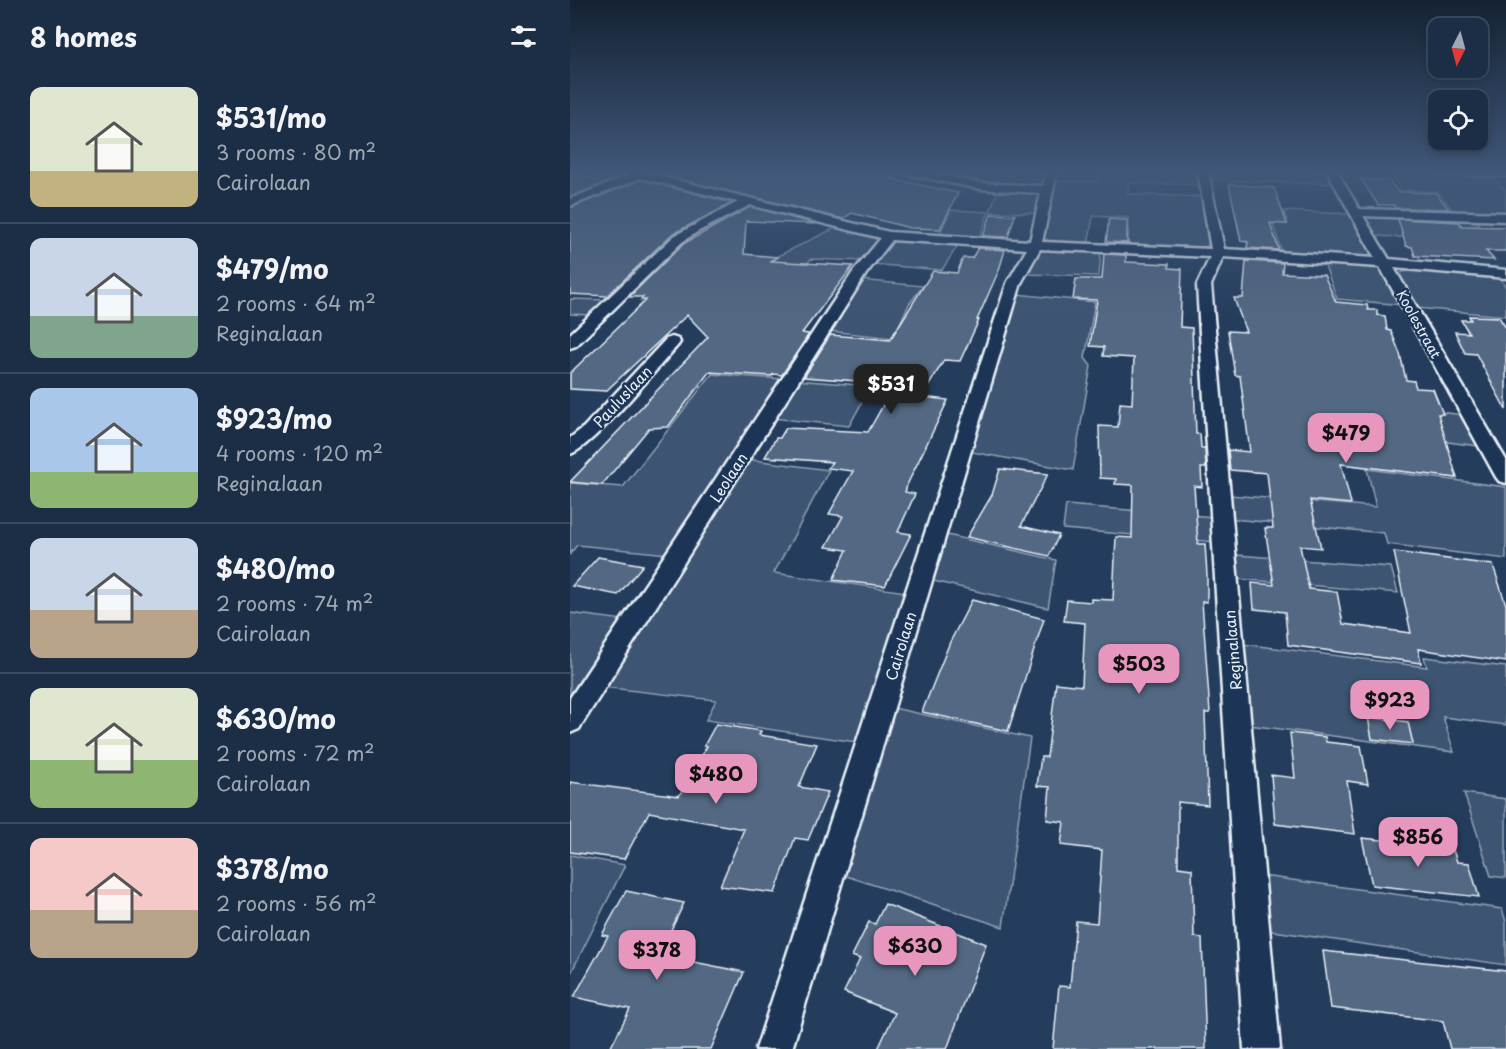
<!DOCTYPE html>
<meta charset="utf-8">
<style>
body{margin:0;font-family:"Playpen Sans",sans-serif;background:#25364d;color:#f1f3f6;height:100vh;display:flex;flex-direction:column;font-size:22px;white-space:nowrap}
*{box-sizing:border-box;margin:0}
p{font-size:20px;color:#a0a8b3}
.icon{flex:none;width:33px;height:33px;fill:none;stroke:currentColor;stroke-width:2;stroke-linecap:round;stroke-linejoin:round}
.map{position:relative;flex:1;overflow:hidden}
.drawer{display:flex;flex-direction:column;background:#1c2e46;width:570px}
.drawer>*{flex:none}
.needle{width:39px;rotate:186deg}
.buttons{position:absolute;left:858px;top:18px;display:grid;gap:12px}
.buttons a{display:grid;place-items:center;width:60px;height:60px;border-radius:12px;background:#1c2e46;box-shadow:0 3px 9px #0003,0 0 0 2px #3a4a5f;font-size:30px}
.price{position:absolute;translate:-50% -51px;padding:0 14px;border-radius:12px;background:#e797bd;color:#111;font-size:20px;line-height:39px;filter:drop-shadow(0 2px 3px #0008)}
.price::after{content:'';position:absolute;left:50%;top:36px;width:18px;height:14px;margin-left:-9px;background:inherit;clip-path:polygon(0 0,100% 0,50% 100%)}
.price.on{background:#222;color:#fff}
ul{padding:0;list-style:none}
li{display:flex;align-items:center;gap:18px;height:150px;padding:0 30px}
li+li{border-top:2px solid #3a4a5f}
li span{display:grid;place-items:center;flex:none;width:168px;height:120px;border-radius:12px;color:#555}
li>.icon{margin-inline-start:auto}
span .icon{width:72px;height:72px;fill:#fffc;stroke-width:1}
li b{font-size:26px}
h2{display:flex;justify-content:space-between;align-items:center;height:72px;padding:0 30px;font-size:26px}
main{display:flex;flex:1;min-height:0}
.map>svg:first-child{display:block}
.green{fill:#3e5472;stroke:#93a2b5;stroke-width:1.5}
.building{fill:#536782;stroke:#e8f1f8;stroke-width:1.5}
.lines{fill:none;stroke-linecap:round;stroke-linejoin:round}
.minor-casing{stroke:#e8f1f8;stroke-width:5}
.minor{fill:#1d3557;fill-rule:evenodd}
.labels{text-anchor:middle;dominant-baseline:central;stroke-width:5;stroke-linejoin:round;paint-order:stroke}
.far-street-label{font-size:14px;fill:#e8f1f8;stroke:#1d3557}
.street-label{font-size:15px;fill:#e8f1f8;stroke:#1d3557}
</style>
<main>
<section class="drawer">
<h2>8 homes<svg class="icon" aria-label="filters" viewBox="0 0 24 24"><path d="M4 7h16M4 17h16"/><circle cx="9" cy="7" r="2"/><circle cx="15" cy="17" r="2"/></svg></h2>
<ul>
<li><span style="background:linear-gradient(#dfe7d0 70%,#c2b280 0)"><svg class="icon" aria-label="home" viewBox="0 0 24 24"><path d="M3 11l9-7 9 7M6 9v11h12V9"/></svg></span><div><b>$531/mo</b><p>3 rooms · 80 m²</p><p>Cairolaan</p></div></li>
<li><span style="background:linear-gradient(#c9d6e8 65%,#7fa58c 0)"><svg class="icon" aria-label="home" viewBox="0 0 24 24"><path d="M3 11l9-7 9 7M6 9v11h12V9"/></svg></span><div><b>$479/mo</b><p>2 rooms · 64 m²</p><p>Reginalaan</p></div></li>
<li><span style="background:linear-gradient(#a9c7e8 70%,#8fb573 0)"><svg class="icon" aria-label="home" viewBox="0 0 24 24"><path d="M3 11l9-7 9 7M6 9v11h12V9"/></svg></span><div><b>$923/mo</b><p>4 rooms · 120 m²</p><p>Reginalaan</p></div></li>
<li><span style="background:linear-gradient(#c9d6e8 60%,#b9a48a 0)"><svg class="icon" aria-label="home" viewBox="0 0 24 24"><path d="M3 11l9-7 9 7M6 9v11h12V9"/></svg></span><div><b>$480/mo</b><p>2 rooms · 74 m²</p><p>Cairolaan</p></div></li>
<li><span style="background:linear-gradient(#dfe7d0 60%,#8fb573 0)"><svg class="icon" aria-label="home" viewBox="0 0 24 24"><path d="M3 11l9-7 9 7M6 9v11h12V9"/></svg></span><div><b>$630/mo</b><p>2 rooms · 72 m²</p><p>Cairolaan</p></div></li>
<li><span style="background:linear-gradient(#f6c9c9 60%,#b9a48a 0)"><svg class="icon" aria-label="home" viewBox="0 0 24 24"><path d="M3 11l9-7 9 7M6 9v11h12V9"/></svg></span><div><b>$378/mo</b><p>2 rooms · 56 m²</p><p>Cairolaan</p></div></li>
</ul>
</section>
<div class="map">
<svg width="936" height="1049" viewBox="0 0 936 1049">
<rect width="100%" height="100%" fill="#253d5d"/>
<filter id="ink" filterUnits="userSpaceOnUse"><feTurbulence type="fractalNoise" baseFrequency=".0167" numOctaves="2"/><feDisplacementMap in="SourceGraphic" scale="12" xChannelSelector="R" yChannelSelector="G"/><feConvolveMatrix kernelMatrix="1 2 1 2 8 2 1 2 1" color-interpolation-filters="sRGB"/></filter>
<g filter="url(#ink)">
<path class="green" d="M344,171H478L476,183L469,187L396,183Z
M530,171H630L633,185L559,183L558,194L635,197L641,246L615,248L558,246L559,218L523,216L518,245L485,243L472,238L486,181L529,182Z
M634,171H759L765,184L639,180L636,179Z
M819,171L920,174L936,191V215L885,213L868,192L831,190Z
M428,189L470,193L473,195L469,213L420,212Z
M381,210L419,212L409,239L368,237Z
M714,211L781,214L801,254L794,258L712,253L703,224H718Z
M799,214L904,218L923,241L804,236L795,219Z
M265,228L298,235L307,239L305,246L294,261L241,259L227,274L175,272Z
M325,241H331L388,245L372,270L301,264L316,245Z
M485,250L531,252L529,276L455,274L469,251Z
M754,263L803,267L813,270L834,305L767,299Z
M841,270L930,278L936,287V316L847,308L835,289L830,273Z
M290,280L353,286L339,304L323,338L257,331Z
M446,294L525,302L515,358L521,366L503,470L396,451Z
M0,299L37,300L20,315L0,314Z
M142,374L213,379L98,554L7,545L0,554V483L53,487Z
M225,380L301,386L279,426L201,418Z
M775,400L893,415L909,446L784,430Z
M176,459L259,470L204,573L336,592L286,742L136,720L146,700L31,687Z
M797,469L936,487V559L817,544L814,533L662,519L660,495L806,507Z
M496,505L644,517L646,542L493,529Z
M373,534L486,560L478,608L359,580Z
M666,555L821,567L828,593L668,579Z
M0,613L54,620L0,702Z
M672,644L857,667L854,657L936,667V725L873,717L884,752L679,725Z
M319,707L460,738L433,927L267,873Z
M894,793L936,799V878L921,876Z
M0,855L55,865L0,975Z
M693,876L932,909L936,922V965L697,930Z"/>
<path class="building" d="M23,171H48L54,175L0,197V174L22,178Z
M77,171H330L332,174L322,179L388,193L370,229L340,228L282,213L273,219Z
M791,179L819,180L828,192L866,193L879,209L825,208L824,205H808Z
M71,180L162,203L102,234L37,296L0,294V208Z
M659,184L704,188L717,224L700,223L709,250L677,248L678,242L671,241Z
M180,207L246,224L176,221L174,254L208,257L201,261L283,266L232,333L239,334L212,375L203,374L202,376L139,372L98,427L79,428L32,485L0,482L138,337L117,315L36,391L0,389V373L76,300H71L73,297H59L113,244Z
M421,214L445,215L438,237L413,236Z
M539,219L557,220V243L536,242Z
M828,219L889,222L892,226L936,227V251H916L924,260L845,256L842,247L836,246Z
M408,248L435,250L429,270L407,320H409L390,361L374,360L352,397L378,400L337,485L335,492L345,494L328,532L341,534L315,586L263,580L277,550L256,547L273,516L259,514L283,471L258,468L262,462L195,457L206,438H210L216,428L298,432L321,391L310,389L315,383L234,377L260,335L320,340L363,271L387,273L393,258H402Z
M534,254L556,255V262L599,264V268L612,269L610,327L622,328L626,434H630L631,448H635L636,468H631L632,487L624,486L628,544H635L637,575V602L632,601L640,713H635L638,805L608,802V867L622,869L624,937L632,938L636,1049H483L489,986L500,987L506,921L527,923L532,850L491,845L494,822L477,820L480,787L467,786L471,757H477L486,683L512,686L515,623L494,621L497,600L521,602V599L543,600L546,537L562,538L563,485L545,484L546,479L530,478L529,426L548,427L550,403L562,404L564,358L533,356L534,347L520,346L527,300L503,299L506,279H532Z
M676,261L713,263L712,273L754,275L766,302L797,305L798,310H807V315L815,316L817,330L821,331L830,354L836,380L844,381L846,388L863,389L873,414H868L887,478L771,464L781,504L740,500L751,548L730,546L739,589L767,592L773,624L841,633L824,552L923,565L936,605V662L848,649L851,663L718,645L715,612L684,609L682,583L704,585L695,528H703L697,473L660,470L658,450L680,452L670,376L665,375L658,331L676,332L664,298H673Z
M899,316L929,317L936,328V410L906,354L895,353L885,332L899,333L891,320H901Z
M430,469L478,474L451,526L489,535L479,556L397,537L422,495Z
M28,557L73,565L48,595L2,586Z
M402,600L474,619L438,731L352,712L380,642Z
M798,717L838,722L843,744L802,739Z
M146,724L191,731L189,735L247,744L229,787L258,792L238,840L225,838L205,893L150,886L174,829L79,812L54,859L0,852V782L109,796L137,746H134Z
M720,733L755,737L756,742L791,746L798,784L777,781L785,834L705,824L701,775L725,778Z
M792,838L882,847L887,862L899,863L909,897L802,885Z
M56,891L114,903L89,955L174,972L141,1049H40L60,1009L4,997L38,936L32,935Z
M315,904L416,944L377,1049H308L325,1013L274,992L290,959L282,956L299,922L305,924Z
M753,951L936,971V1049H880L873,1021L761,1008Z"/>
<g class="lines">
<defs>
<path id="minor" d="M50,171H68L319,232L460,241L471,193L410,189L337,174L332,171H352L410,183L473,186L477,171H487L472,242L641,249L628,171H638L654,249L805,258L757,171H767L789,209L936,213V221L793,216L819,259L936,270V278L824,268L936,460V483L929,481L926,477L810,267L653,257L641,285L710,1049H674L627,285L640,257L470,249L451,283L222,1049H186L437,283L457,249L322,240L296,274L9,729L0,733V698L283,272L311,238L180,205L127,232L112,242L6,346L0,348V334L104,236L168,202L71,178L0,206V199L60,175Z
M864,171H936V176L869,174Z
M102,337L108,339L110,342L108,345C89,366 22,448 0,454V438L14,427L96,339Z"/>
</defs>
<use href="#minor" class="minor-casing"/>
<use href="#minor" class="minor"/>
</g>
</g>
<linearGradient id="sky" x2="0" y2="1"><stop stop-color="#142233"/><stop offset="0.54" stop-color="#405778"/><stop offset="1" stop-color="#405778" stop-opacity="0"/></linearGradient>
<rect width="936" height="318" fill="url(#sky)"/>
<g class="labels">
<g class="far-street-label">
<text transform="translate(849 324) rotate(61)">Koolestraat</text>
</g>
<g class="street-label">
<text transform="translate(52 396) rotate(-47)">Pauluslaan</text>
<text transform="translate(158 477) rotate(-57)">Leolaan</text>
<text transform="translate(330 646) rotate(-73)">Cairolaan</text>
<text transform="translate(662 650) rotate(-95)">Reginalaan</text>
</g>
</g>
</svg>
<div class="buttons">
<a><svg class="needle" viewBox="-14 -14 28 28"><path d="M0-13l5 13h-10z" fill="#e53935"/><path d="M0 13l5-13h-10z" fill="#a0a8b3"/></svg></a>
<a><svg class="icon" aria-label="locate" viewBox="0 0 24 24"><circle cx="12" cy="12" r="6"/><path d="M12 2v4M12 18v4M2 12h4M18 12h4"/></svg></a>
</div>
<b class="price on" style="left:321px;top:415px">$531</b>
<b class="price" style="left:776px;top:464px">$479</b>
<b class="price" style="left:569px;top:695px">$503</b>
<b class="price" style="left:820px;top:731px">$923</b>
<b class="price" style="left:146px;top:805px">$480</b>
<b class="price" style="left:848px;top:868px">$856</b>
<b class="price" style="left:345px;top:977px">$630</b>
<b class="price" style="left:87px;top:981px">$378</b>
</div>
</main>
